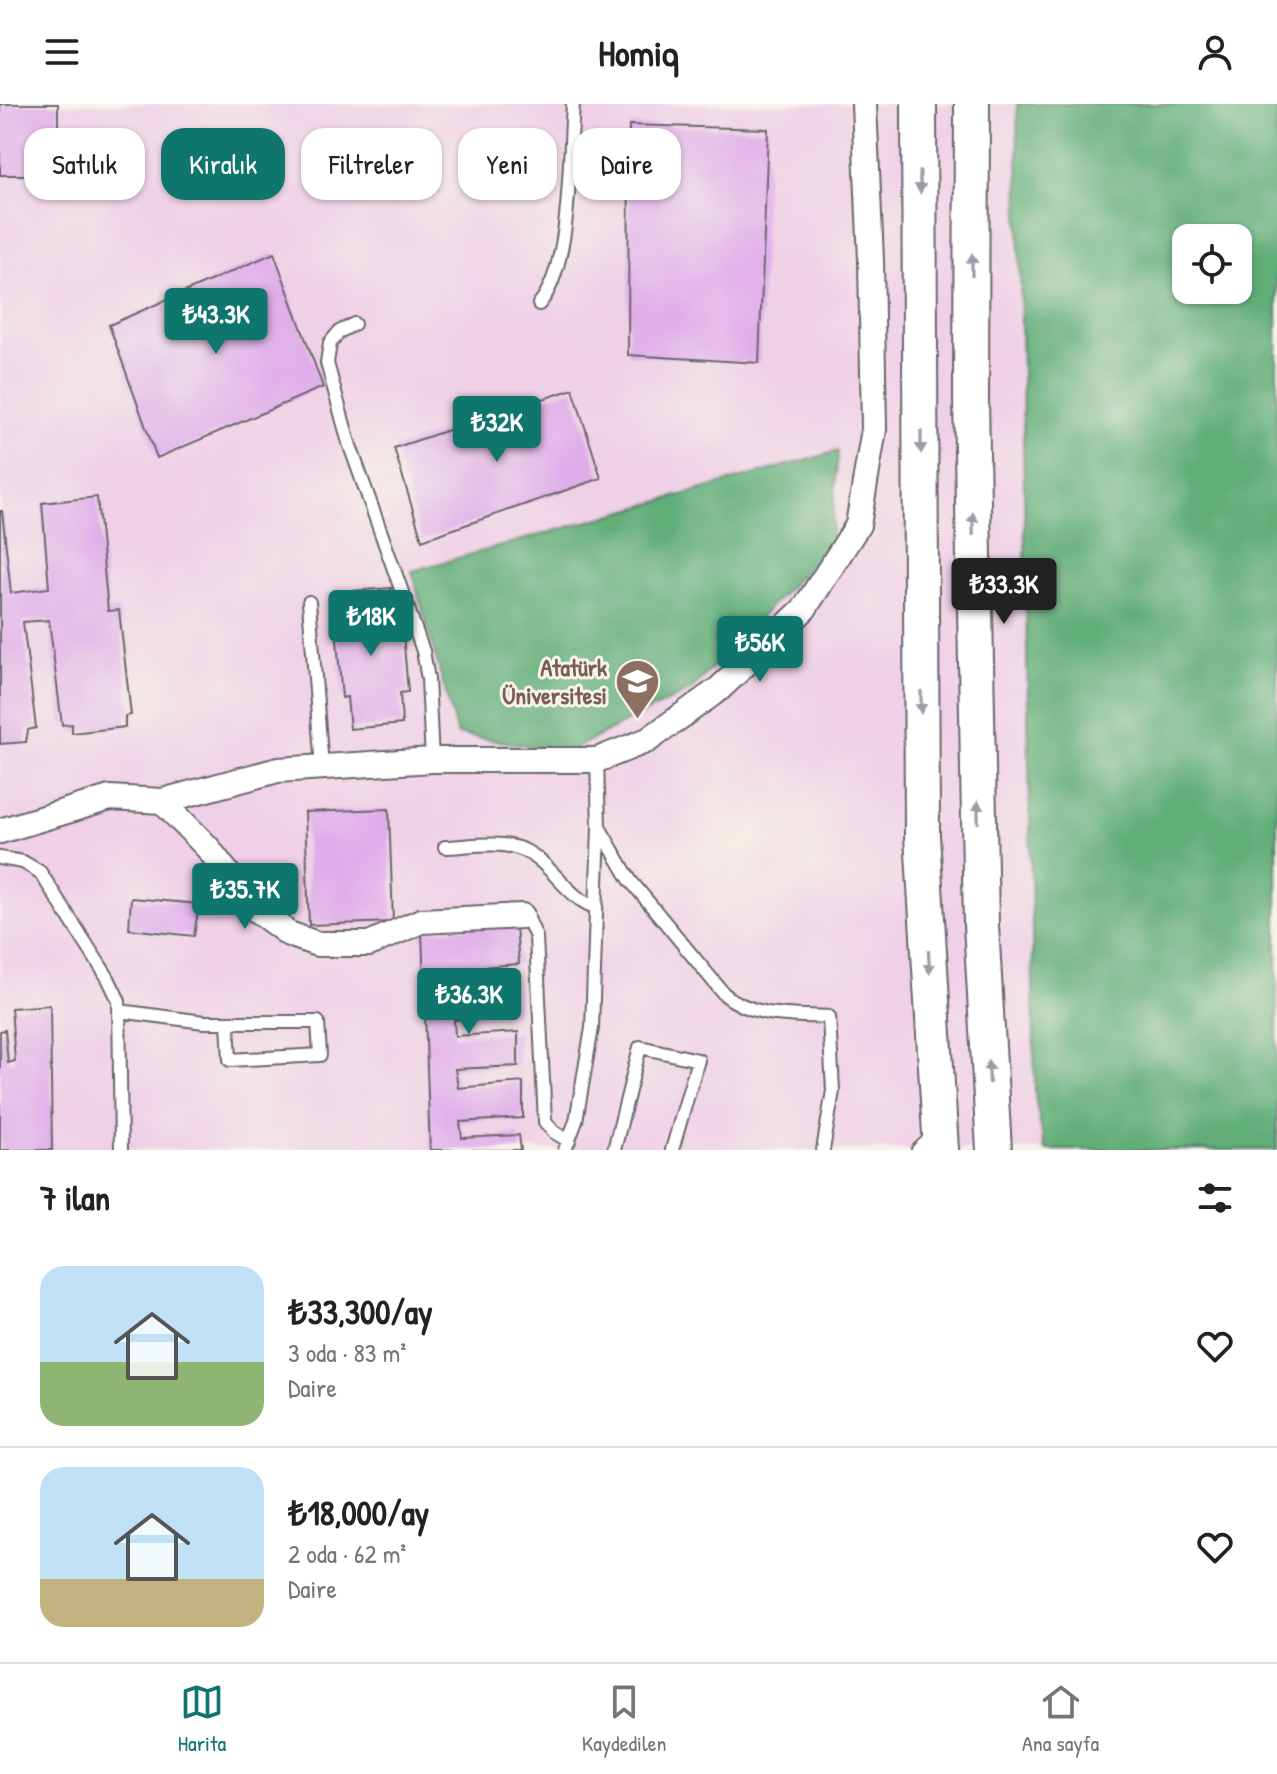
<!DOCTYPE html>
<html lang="tr">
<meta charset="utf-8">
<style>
body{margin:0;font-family:"Patrick Hand",sans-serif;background:#f2f2f2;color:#222;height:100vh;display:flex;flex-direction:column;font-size:30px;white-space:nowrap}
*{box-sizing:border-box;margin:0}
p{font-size:26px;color:#767676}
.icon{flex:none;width:44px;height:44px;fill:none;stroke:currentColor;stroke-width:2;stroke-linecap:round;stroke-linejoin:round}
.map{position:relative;height:1046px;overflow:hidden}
.panel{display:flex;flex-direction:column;background:#fff;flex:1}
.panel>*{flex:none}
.top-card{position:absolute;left:24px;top:24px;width:800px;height:72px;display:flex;gap:16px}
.tools{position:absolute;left:1172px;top:120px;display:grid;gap:16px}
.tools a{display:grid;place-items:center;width:80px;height:80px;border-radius:16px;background:#fff;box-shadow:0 2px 6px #0004;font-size:40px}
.price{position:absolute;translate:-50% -68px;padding:0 18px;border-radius:8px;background:#0f766e;color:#fff;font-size:26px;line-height:52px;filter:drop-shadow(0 2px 4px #0008)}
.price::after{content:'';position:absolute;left:50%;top:48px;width:24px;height:18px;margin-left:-12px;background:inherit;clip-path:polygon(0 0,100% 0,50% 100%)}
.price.selected{background:#222;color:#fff}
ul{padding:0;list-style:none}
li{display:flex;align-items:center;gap:24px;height:200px;padding:0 40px}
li+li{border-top:2px solid #e0e0e0}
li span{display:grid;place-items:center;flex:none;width:224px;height:160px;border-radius:24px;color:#555}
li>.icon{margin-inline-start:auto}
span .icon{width:96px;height:96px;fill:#fffc;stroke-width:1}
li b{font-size:34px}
h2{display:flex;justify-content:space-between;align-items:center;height:96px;padding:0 40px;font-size:34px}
.chip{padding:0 28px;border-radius:24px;background:#fff;box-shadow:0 2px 6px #0004;font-size:28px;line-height:72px}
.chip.selected{background:#0f766e;color:#fff}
header{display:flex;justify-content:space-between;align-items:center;height:104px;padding:0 40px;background:#fff;font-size:36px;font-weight:700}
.tab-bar{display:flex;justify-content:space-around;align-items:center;height:112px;border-top:2px solid #e0e0e0;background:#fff;font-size:22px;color:#767676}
.tab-bar a{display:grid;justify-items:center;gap:4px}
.tab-bar .selected{color:#0f766e}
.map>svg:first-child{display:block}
.built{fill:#efd0e6;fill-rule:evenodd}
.forest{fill:#60ad78;stroke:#41685a;stroke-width:2;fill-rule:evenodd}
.building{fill:#e0adea}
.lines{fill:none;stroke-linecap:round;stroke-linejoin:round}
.service-casing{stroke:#6b666d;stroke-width:16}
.minor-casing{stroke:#6b666d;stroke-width:28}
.secondary-casing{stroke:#6b666d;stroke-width:38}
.service{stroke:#fff;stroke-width:12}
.minor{stroke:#fff;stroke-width:24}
.secondary{stroke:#fff;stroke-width:34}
.oneway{fill:#9c9ca7}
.labels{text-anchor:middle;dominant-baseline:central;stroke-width:6;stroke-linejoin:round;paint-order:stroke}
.education-label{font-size:24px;font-weight:bold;fill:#785e54;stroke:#f7f3e8;text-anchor:end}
</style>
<header><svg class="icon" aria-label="menu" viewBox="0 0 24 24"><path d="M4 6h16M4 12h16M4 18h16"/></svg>Homiq<svg class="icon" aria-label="person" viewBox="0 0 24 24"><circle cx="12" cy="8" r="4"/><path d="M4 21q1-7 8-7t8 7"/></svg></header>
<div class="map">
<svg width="1277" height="1046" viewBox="0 0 1277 1046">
<rect width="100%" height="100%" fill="#f7f3e8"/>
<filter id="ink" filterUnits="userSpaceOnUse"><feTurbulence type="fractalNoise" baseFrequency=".0125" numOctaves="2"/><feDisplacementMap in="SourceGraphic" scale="16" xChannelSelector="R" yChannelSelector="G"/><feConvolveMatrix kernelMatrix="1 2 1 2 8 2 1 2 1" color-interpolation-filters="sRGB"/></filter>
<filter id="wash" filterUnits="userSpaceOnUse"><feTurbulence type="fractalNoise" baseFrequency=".006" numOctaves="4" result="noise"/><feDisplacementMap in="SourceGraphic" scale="32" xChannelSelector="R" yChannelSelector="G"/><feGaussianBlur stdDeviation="1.8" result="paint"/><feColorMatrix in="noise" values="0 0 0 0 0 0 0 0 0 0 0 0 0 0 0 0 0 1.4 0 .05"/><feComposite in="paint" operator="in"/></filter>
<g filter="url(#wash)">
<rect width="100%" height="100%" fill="#f2e5cb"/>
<path class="built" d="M0,0H1277V1046H0ZM1186,134H1238V186H1186Z"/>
<path class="forest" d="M1017,0H1277V1046H1045L1035,993ZM1238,134V186H1186V134Z
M838,347L831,439L691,586L567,648L457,630L412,467Z"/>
<g id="blocks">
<path class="building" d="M0,0H58V71H0Z
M629,21L768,25L759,259L628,251Z
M274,149L323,283L157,354L109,221Z
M573,285L601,374L422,436L394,344Z
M97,393L108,507L119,506L131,611L125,612V623L72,629V620L62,621L49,516L23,518L36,624L28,626L26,638L0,640V407H2L11,489L49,484L42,399Z
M391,484L394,518L402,517L408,588L400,589L402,620L350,625L347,593L342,594L336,524H341L338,488Z
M389,705L393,818L309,821L305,708Z
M131,794L199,800L194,832L129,825Z
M516,822L519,860L455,865L457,880L518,877V908L454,916L455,932L518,928V962L455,965L458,984L523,978V1014L460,1018L462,1034L519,1031L521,1046H430L422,827Z
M50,901L52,1046H0V927L5,926L8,959L15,957L11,904Z"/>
</g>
</g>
<g filter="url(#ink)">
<use href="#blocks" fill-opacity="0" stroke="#6b666d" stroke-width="2"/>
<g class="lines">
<defs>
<path id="service" d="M539,200C572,163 569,51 573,0
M354,220L339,228L330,239L327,259L349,339L423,547L428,575L432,656
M309,498L322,663
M597,656L599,723L630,776L724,890C753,914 793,911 829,913L833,987L823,1046
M445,743C469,742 499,737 521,745C550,756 569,797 596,803
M0,754L23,758L40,768L108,874L119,897L121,1046
M522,812L529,817L536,833L545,1018L554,1028L569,1037
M119,907L204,918H318L320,951L230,956L228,919
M565,1046L576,1017L592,924L599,723
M614,1046L640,943L698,956L672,1046
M918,1046L934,1031"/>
<path id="minor" d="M162,697L278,666L432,656H597L648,636L719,585L804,505L858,421L874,325L871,156L864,0
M0,727L110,694L162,697L208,744L254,804L289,830L317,840H369L421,817L522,812"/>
<path id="secondary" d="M919,0L922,732L941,1046
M972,0L971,295L981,821L994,1046"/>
</defs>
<use href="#service" class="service-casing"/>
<use href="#minor" class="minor-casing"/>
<use href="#secondary" class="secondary-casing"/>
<use href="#service" class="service"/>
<use href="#minor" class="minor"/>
<use href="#secondary" class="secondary"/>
</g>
<defs><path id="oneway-solid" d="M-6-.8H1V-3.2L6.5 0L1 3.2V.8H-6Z" transform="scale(2)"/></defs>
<g class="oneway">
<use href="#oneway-solid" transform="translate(920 78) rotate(89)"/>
<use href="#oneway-solid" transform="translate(972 161) rotate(-90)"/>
<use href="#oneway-solid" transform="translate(921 338) rotate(90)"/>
<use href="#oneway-solid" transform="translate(973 420) rotate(-91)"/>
<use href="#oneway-solid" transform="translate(921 598) rotate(90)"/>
<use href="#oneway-solid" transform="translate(978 708) rotate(-91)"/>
<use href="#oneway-solid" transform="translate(929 858) rotate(87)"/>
<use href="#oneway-solid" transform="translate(989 968) rotate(-93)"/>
</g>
</g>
<defs>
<symbol id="university-pin" viewBox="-11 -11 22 30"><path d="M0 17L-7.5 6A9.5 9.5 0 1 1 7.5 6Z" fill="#8d6e63" stroke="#f7f3e8"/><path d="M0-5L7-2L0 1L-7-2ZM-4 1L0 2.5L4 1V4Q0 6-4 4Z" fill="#fff"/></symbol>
</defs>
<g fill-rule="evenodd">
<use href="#university-pin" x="612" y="552" width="51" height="69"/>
</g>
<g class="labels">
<g class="education-label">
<text x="607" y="563">Atatürk<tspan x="607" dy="28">Üniversitesi</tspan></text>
</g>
</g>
</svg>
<div class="tools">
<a><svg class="icon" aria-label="locate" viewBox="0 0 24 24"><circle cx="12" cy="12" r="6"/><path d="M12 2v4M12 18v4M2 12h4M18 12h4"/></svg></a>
</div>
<b class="price" style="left:216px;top:252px">₺43.3K</b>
<b class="price" style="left:497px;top:360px">₺32K</b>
<b class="price selected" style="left:1004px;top:522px">₺33.3K</b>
<b class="price" style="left:371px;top:554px">₺18K</b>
<b class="price" style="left:760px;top:580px">₺56K</b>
<b class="price" style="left:245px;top:827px">₺35.7K</b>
<b class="price" style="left:469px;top:932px">₺36.3K</b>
<div class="top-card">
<a class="chip">Satılık</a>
<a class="chip selected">Kiralık</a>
<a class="chip">Filtreler</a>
<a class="chip">Yeni</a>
<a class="chip">Daire</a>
</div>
</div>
<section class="panel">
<h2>7 ilan<svg class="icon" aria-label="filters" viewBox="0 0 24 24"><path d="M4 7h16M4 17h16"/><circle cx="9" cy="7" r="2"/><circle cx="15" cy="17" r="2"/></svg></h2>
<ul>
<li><span style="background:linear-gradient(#bfe0f5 60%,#8fb573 0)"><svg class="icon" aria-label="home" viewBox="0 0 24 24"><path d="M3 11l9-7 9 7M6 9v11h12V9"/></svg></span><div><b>₺33,300/ay</b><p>3 oda · 83 m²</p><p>Daire</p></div><svg class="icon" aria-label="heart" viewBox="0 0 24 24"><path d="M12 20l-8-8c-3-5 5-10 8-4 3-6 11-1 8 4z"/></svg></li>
<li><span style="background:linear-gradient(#bfe0f5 70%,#c2b280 0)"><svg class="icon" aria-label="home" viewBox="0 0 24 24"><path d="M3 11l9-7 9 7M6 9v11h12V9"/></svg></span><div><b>₺18,000/ay</b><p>2 oda · 62 m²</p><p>Daire</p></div><svg class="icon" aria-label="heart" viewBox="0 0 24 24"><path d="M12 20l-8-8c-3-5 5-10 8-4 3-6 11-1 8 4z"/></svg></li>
</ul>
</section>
<nav class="tab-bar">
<a class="selected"><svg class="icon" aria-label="map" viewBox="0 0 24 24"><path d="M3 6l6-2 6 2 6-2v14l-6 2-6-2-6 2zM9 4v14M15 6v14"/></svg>Harita</a>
<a><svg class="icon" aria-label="saved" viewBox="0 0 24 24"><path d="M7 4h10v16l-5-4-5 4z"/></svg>Kaydedilen</a>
<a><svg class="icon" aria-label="home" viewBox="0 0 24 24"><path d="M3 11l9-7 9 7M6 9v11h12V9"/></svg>Ana sayfa</a>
</nav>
